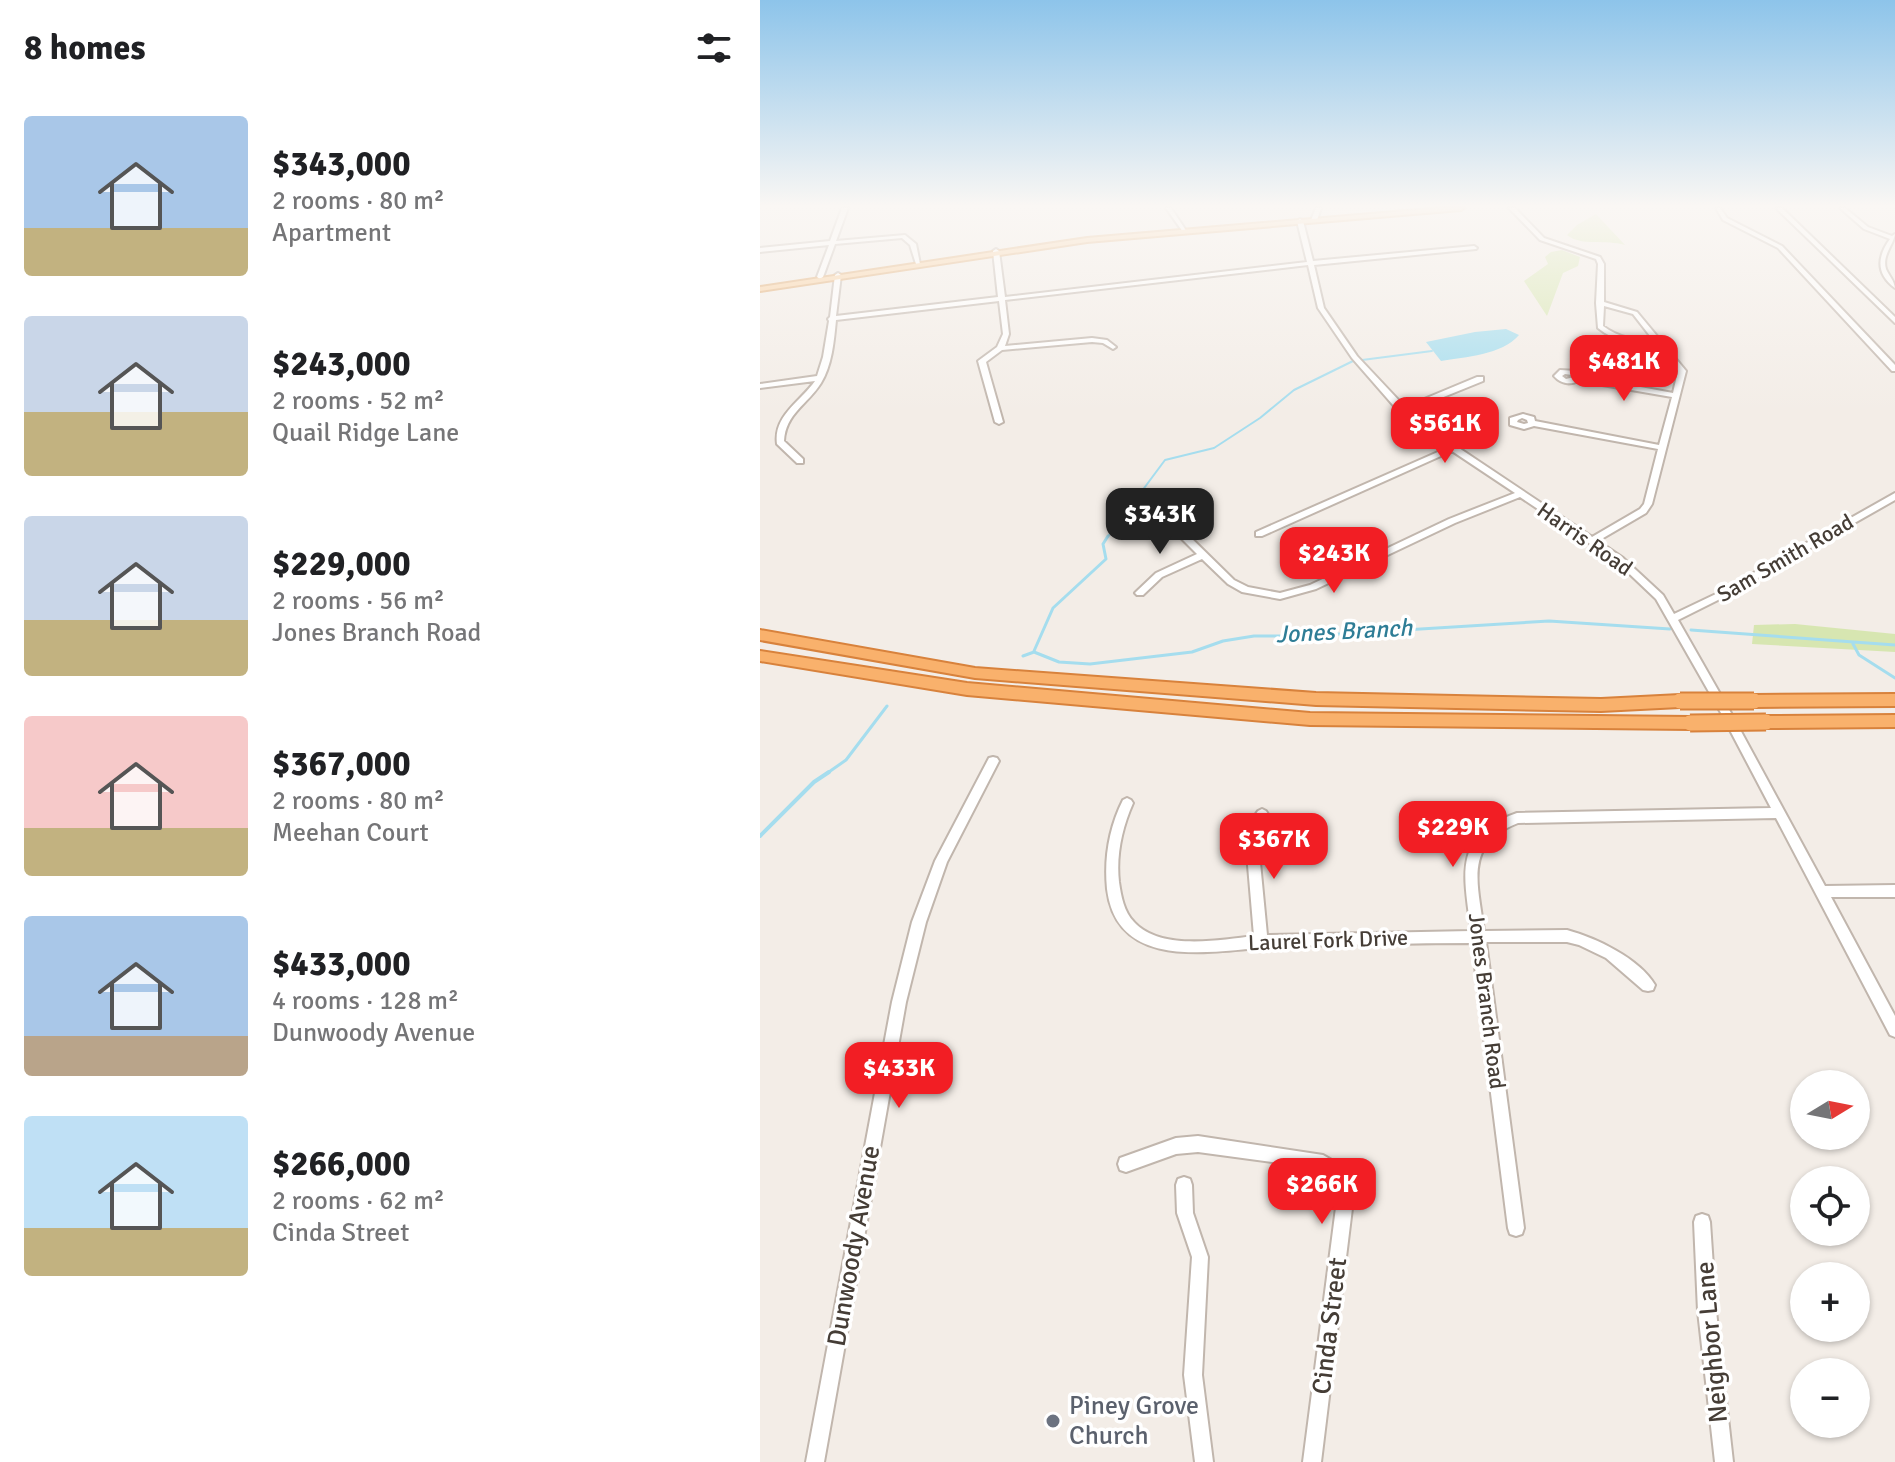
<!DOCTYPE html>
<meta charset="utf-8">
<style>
body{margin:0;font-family:Signika,sans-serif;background:#f2f2f2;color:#202124;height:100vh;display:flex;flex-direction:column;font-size:30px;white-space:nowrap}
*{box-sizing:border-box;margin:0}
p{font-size:26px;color:#757577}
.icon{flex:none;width:44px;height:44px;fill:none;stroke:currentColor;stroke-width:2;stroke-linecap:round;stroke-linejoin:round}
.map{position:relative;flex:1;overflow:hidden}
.side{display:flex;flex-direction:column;background:#fff;width:760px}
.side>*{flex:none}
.needle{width:52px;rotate:80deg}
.buttons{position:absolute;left:1030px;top:1070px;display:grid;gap:16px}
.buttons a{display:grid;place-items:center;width:80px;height:80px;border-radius:50%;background:#fff;box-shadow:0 2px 6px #0004;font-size:40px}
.price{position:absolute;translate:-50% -68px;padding:0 18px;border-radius:16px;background:#f21e24;color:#fff;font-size:26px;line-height:52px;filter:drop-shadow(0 2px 4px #0008)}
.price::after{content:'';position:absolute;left:50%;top:48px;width:24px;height:18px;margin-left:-12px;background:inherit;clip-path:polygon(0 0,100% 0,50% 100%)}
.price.selected{background:#222;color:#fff}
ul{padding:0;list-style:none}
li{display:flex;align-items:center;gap:24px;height:200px;padding:0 24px}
li span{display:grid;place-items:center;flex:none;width:224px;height:160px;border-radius:8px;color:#555}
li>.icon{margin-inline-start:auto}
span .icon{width:96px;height:96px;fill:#fffc;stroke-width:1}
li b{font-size:34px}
h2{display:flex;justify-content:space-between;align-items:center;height:96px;padding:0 24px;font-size:34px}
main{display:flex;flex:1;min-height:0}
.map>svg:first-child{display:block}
.green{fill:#d7e6b1}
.water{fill:#a5ddee}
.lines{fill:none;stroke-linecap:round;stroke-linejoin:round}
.stream-far2{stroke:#a5ddee;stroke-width:2}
.stream-far1{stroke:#a5ddee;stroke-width:3}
.stream{stroke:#a5ddee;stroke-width:4}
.minor-casing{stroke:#c1b6ad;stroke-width:4}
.major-casing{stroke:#dfa668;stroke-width:4}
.highway-casing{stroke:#d8823c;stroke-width:4}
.minor{fill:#fff;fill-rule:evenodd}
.major{fill:#facd98;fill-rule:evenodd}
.highway{fill:#f9b16c;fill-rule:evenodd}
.highway-bridge-casing{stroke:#d8823c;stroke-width:19;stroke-linecap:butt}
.highway-bridge{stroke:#f9b16c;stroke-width:15}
.worship-dot{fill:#6b7280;stroke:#fff;stroke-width:3}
.labels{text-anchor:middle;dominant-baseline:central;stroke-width:7;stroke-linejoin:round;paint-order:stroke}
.street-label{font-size:22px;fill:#453d36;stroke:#fff}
.water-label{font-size:24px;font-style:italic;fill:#2e7d96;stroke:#fff}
.near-street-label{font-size:26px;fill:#453d36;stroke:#fff}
.near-worship-label{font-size:26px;fill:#5b616d;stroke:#fff;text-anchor:start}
</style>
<main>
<section class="side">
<h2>8 homes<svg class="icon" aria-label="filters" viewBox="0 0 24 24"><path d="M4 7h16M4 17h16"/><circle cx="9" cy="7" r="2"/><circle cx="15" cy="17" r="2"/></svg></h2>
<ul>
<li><span style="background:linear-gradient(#a9c7e8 70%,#c2b280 0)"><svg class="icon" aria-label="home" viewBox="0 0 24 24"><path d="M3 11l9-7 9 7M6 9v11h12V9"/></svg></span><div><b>$343,000</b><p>2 rooms · 80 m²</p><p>Apartment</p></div></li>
<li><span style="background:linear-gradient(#c9d6e8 60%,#c2b280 0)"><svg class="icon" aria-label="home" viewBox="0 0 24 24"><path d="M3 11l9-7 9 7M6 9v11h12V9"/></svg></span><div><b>$243,000</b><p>2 rooms · 52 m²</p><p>Quail Ridge Lane</p></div></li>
<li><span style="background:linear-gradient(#c9d6e8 65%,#c2b280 0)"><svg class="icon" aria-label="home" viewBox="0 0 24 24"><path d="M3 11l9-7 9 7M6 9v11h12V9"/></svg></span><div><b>$229,000</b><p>2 rooms · 56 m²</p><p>Jones Branch Road</p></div></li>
<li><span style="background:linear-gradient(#f6c9c9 70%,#c2b280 0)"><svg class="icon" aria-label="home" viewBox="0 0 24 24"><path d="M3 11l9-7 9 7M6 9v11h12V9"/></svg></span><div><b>$367,000</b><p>2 rooms · 80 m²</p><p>Meehan Court</p></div></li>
<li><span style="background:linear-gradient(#a9c7e8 75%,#b9a48a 0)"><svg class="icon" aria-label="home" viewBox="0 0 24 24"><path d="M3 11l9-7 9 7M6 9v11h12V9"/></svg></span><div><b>$433,000</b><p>4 rooms · 128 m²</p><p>Dunwoody Avenue</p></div></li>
<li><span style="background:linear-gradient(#bfe0f5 70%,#c2b280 0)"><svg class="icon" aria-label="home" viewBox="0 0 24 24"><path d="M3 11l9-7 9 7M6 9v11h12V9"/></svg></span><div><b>$266,000</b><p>2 rooms · 62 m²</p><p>Cinda Street</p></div></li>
</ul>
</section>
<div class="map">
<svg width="1135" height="1462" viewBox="0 0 1135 1462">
<rect width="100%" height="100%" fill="#f3ede7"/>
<path class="green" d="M836,214L865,245C846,239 822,247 807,235L817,225Z
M802,250L820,257L818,266L803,273L787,316L764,281L788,264L785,257L791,252Z
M1035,624L1135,634V652L992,644L994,625Z"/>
<path class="water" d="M746,329L759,335C742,355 705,357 681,361L666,342L715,332Z"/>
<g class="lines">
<path class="stream-far2" d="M602,360L672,351
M347,538L405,460L454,448L500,418L534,390L593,361"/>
<path class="stream-far1" d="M931,630L1135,645
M1092,642L1099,655L1135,678
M274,651L293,608L346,559L343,544L348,536
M263,656L274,652L299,662L330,664L432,652L463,641L494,636H547L789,621L910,629
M66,774L86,760L127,706"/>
<path class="stream" d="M0,836L54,782L69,772"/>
<defs>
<path id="minor" d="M82,208H88L76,241L145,235L156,244L160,264H156L150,245L142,238L75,244L63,277L60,279L57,277L69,245L0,252V248L70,241Z
M406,208H411L427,232H423Z
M556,208H561L557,220L554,222L551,220Z
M749,208H755L784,238L840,257L844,264V302L877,312L926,371L892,504L886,513L838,541L863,558L903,595L914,614L958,593L1135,493V500L964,597L918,620L971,713L1065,886L1135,885V897H1071L1135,1016V1037L1130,1035L1016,818L758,823C703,844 718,884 724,931L807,930C836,938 879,958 895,985L893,990L888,991L883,990L846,958L819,945L807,942H726L764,1228L762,1234L756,1236L750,1234L748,1228L712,943C651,943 590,945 528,946C468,947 358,979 347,889C344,858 349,828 363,800L367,798L371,800L373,803C362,828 356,855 359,882C361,896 364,912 374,922C401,951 459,940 494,936L485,830L498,811L502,809L506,811L508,814L497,831L507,935L711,931C704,874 692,836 757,813L1011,808L961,713L896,599L857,562L760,497L695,523L556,589L520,599L482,592L468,584L442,559L402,577L383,595H377L375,593L377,591L396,573L437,554L419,536L414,522L415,520H421L426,533L474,580L488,587L520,593L550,585L689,519L755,493L692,451L502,536H496V532L687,448L654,426L640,413L592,358L558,308L548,265L245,300L249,334L245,346L332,338L347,340L356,347L353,349L343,343L332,342L242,350L226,362L243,422L239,424L235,422L218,361L237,347L243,334L239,301L76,320C74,341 72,365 61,383C48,404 25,414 24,441L43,459V463H37L17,444C13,416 41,401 55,381L0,388V384L57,376L63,357L69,321L68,319L70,317L75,275L78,273L81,275L76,316L238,297L233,251L236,249L239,251L245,297L547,262L537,221L540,219L543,221L553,261L714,246L717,248L716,249L554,265L564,308L597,356L645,407L717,377H723V381L649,411L660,422L832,537L880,509L884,504L898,449L774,426L764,429L750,425V418L763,414L774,417L775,421L899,445L912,397L819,381C810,385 801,384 794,376L800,370L817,371L821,376L913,393L918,371L897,345C875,345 855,342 838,328L836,303L838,264L836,259L780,240ZM844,306L873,314L894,341C875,340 859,338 843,326ZM805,374L812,375L814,377L806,379L802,376ZM762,418L767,420L768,423L764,424L757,422L758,420Z
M956,208H960L967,218L1022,246L1135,365V371H1132L1018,248L963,220Z
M1016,208H1022L1135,317V323Z
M1080,208H1085L1108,227L1132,236L1135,234C1133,246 1122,255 1126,269C1129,276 1134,280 1135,288C1116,274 1117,257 1130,239L1104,229Z
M233,757L237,758L239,761L187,862L166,922L146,1002L64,1462H46L132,1002L152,922L175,861L229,758Z
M438,1136L563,1155L582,1166L594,1192L561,1462H543L578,1192C575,1180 569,1172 557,1168L438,1152L416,1154L366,1172L360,1170L358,1164L360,1158L416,1138Z
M424,1177L430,1179L432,1185L433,1213L448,1257L442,1375L453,1462H435L424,1375L432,1257L417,1213L416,1185L418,1179Z
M942,1214L948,1216L950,1222L956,1311L973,1462H955L938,1311L934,1222L936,1216Z"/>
<path id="major" d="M681,208H704L701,210L327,242L0,291V287L327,238Z"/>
<path id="highway" d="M0,630L215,668L556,693L841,699L920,695L928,701L920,707L841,711L556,705L215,678L0,640Z
M0,651L207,683L550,713L930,717L938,723L930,729L550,725L207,695L0,661Z
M1135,694V706L994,707L986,701L994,695Z
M1135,715V727L1006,728L998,722L1006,716Z"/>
</defs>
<use href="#minor" class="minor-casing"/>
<use href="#major" class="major-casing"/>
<use href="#highway" class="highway-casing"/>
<use href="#minor" class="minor"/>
<use href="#major" class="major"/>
<use href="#highway" class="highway"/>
<defs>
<path id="highway-bridge" d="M920,701H994
M930,723L1006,722"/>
</defs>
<use href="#highway-bridge" class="highway-bridge-casing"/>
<use href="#highway-bridge" class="highway-bridge"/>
</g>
<linearGradient id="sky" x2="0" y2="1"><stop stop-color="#8dc4ea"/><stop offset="0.5" stop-color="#faf7f4"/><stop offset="1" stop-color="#faf7f4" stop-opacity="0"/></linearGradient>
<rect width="1135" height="412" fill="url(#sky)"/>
<circle class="worship-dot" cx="293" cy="1421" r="8"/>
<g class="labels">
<g class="street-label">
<text transform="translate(825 539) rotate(35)">Harris Road</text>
<text transform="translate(1025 558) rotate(-30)">Sam Smith Road</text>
<text transform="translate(568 940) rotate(-2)">Laurel Fork Drive</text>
<text transform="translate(727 1001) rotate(83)">Jones Branch Road</text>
</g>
<g class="water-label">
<text transform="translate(584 631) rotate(-3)">Jones Branch</text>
</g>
<g class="near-street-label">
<text transform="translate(94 1246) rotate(-80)">Dunwoody Avenue</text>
<text transform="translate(570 1326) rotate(-83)">Cinda Street</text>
<text transform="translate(952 1342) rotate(-95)">Neighbor Lane</text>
</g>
<g class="near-worship-label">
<text x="309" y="1406">Piney Grove<tspan x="309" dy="30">Church</tspan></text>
</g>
</g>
</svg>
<div class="buttons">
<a><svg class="needle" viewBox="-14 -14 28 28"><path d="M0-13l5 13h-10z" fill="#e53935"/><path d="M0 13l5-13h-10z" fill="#757577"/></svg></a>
<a><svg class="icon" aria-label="locate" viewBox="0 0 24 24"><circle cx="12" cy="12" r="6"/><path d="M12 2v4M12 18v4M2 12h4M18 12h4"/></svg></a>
<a>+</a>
<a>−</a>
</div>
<b class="price" style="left:864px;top:403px">$481K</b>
<b class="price" style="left:685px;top:465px">$561K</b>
<b class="price selected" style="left:400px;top:556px">$343K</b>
<b class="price" style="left:574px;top:595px">$243K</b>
<b class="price" style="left:693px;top:869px">$229K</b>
<b class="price" style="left:514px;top:881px">$367K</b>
<b class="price" style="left:139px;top:1110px">$433K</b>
<b class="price" style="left:562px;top:1226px">$266K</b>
</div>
</main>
